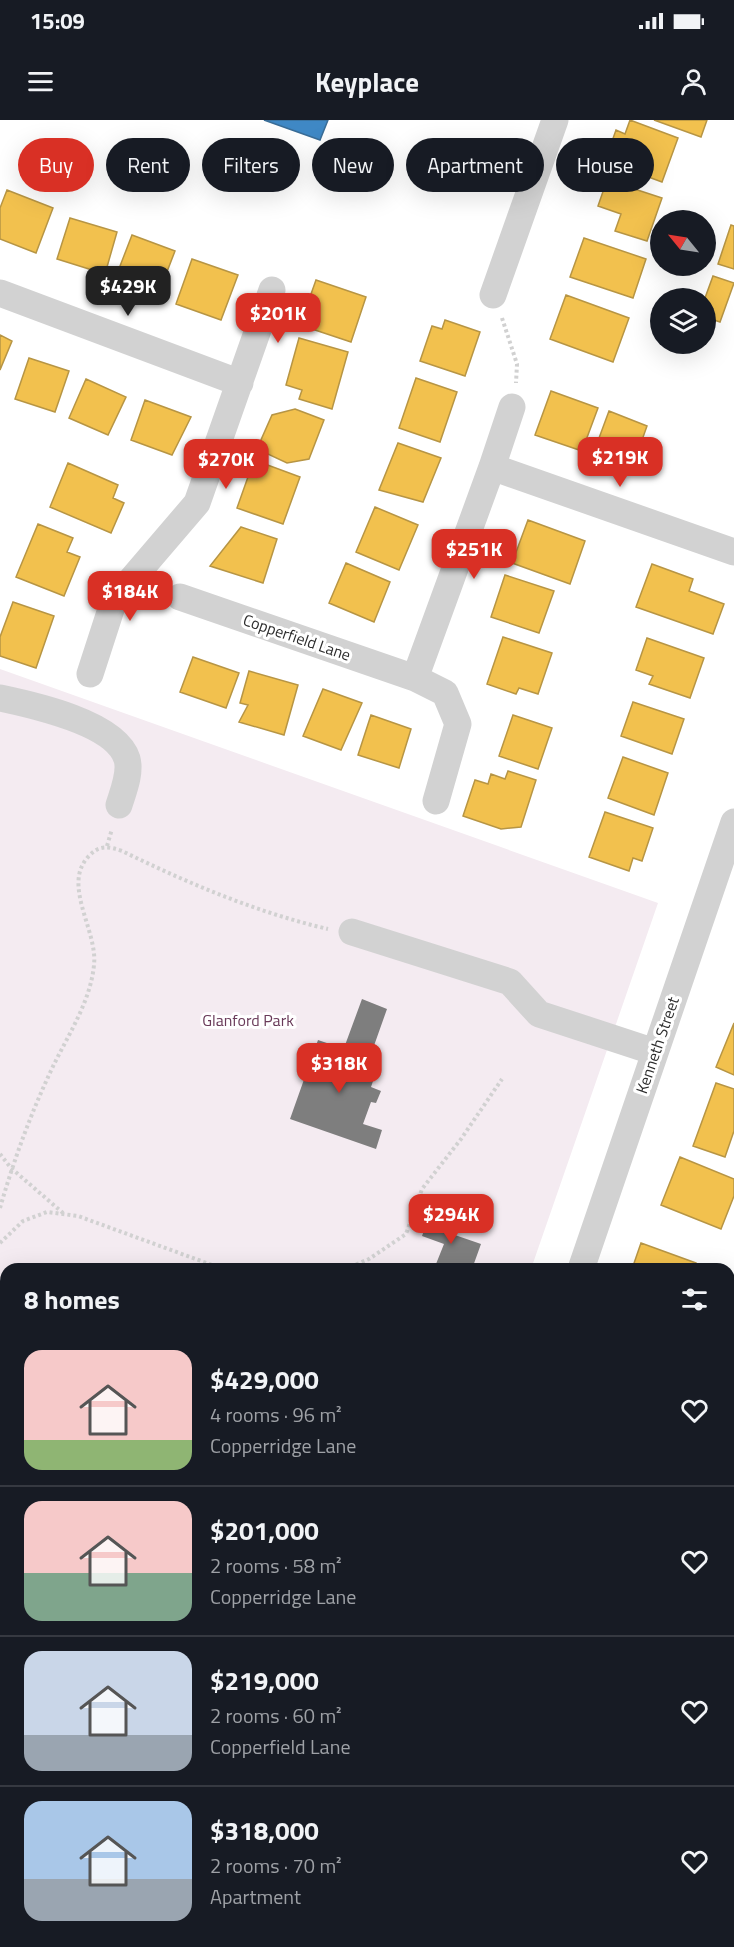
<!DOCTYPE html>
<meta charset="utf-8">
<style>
body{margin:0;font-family:"Titillium Web",sans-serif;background:#242831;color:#f1f3f6;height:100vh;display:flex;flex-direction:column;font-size:22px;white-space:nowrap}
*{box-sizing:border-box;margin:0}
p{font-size:20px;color:#9ea1a6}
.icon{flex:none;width:33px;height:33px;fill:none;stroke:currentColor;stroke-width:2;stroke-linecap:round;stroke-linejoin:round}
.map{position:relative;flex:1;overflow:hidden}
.side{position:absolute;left:0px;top:1143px;width:735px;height:684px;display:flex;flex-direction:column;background:#171b24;border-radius:18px 18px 0 0;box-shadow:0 6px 24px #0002}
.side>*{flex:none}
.guide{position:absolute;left:18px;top:18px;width:699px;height:54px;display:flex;gap:12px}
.needle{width:39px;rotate:300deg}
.fabs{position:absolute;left:650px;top:90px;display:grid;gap:12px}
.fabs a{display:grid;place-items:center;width:66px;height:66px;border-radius:50%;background:#171b24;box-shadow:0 6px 24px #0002;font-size:30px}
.price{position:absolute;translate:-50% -51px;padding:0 14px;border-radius:12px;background:#d93025;color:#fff;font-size:20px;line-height:39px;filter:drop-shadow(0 2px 3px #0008)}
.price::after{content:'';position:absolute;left:50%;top:36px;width:18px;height:14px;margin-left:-9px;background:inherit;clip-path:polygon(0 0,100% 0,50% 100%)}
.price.active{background:#222;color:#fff}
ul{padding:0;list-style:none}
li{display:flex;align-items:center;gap:18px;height:150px;padding:0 24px}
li+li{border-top:2px solid #363941}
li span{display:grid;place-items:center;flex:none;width:168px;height:120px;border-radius:18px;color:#555}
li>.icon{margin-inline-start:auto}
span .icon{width:72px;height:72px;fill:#fffc;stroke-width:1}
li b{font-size:26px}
h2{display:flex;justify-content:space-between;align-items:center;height:72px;padding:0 24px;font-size:26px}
.pill{padding:0 21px;border-radius:27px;background:#171b24;box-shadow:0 6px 24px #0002;font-size:21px;line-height:54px}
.pill.active{background:#d93025;color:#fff}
.status{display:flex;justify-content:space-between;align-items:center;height:42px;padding:0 30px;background:#171b24;direction:ltr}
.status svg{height:16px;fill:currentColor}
header{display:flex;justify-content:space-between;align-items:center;height:78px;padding:0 24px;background:#171b24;font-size:27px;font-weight:700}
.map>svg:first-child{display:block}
.green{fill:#f4ebf1}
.homes{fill:#f2c14e;stroke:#b79544;stroke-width:1.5}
.schools{fill:#3f88c5;stroke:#3a6d97;stroke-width:1.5}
.building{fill:#7e7e7e}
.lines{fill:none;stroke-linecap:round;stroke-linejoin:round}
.path{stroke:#d1d1d1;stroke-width:4;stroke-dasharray:3 3;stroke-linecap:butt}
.minor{stroke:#d2d2d2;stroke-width:27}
.major{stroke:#c5c5c5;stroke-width:33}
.labels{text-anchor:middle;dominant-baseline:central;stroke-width:6;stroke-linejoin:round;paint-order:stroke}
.street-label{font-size:16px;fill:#2d2d2d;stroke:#fff}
.park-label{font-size:16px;fill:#693a59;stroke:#fff}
</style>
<div class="status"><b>15:09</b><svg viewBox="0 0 49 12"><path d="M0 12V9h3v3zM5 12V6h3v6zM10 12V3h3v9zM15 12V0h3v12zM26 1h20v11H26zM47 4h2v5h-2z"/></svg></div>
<header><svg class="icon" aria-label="menu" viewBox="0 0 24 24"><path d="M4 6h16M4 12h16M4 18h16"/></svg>Keyplace<svg class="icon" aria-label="person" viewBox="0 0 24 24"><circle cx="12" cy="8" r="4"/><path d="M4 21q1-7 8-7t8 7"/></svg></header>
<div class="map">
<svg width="734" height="1827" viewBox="0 0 734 1827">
<rect width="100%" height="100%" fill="#fff"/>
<path class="green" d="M0,549L658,783L531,1149H6V1367L0,1365Z"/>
<path class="homes" d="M630,0L678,18L662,62L605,41L616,10L625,14Z
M654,0H707L701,17Z
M607,60L662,78L647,121L615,111L621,94L598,86Z
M7,70L53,88L36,133L0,119V88Z
M70,98L117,112L105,154L57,139Z
M731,105L734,106V149L718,144Z
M132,115L175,131L158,175L115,159Z
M584,118L646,139L633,178L570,157Z
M192,139L238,155L221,200L176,184Z
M713,156L734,163L720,202L705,197V178Z
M316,160L366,177L351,222L300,205Z
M566,175L629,198L613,242L550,219Z
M445,200L480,212L465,256L420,241L432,206L442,209Z
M0,215L12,221L0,250Z
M299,218L348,232L332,289L299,279L302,270L286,265Z
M29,238L69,251L55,292L15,279Z
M416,258L457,272L440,322L399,308Z
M86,259L126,277L108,315L69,298Z
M551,271L598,288L582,331L535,315Z
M145,280L191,297L172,335L131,320Z
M295,289L324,300L309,339L287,343L257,329L272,295Z
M609,291L647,306L631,351L592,337Z
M398,323L441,338L423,382L379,370Z
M254,340L300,357L283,404L237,388Z
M68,343L118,365L113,378L124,383L111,413L50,387Z
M375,387L418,405L399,450L356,432Z
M528,400L585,421L570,464L512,443Z
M38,404L73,418L67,432L80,437L64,476L16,457Z
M241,407L277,419L263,463L210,446Z
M346,443L390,462L374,502L329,483Z
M652,444L693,459L689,471L724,484L713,514L636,487Z
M505,455L554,471L539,513L491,497Z
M13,482L54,496L36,548L0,536V517Z
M503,517L552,533L538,574L519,568L516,574L487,564Z
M647,518L704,538L690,578L649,564L653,556L636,550Z
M193,537L239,553L226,588L180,572Z
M249,551L298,565L284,615L239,602L248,585L240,583Z
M323,569L362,583L341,630L303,616Z
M633,582L684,599L672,634L621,616Z
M371,595L411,609L399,648L358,635Z
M513,595L552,608L538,649L499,636Z
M623,637L668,653L654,695L608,678Z
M508,651L536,660L521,707L501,709L463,696L475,660L488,664L491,654L505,659Z
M605,692L653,708L642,741L633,738L629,751L589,737Z
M734,903V955L716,947Z
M716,963L734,969V1011L725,1037L693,1026Z
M680,1037L734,1059V1076L721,1109L661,1085Z
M641,1123L696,1143L694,1149H632Z
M729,1161L734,1163V1215L729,1213Z
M729,1355L734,1356V1392L729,1406Z
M729,1535L734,1537V1570L729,1569Z
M729,1734L734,1736V1779L729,1777Z
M0,1808L6,1810V1821H29L27,1827H0Z
M226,1821H238L256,1827H224Z
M418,1821H442L440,1827Z
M452,1821H494L492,1827H469Z"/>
<path class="schools" d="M264,0H328L320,20Z"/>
<path class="building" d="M362,879L387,889L370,937L344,928Z
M318,920L380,941L371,967L381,971L376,983L371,982L363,1004L382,1010L376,1029L290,999Z
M430,1094L457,1103L452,1114L481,1124L472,1149H434L444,1124L422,1116Z"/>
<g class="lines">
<path class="path" d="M502,198L517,244L516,263
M107,726L112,709
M0,1034L11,1048L63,1093
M0,1088C13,1043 29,998 49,955C65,919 90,885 94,845C98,811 61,764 89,736C99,725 108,726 122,731C188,763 255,792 328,809
M0,1123L23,1101L47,1092L78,1096L223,1149
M345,1149L369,1139L406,1114L422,1069L461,1019L502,959"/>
<path class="minor" d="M0,173L240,263
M493,175L555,0
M492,347L734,432
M180,477L415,558L445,573L458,604L436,681
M90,554L114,480L197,383L272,170
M415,558L492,347L512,287
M0,578C33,585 116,603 127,639C131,653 123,672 119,685
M352,812L510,862L539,894L655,932
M581,1149L734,702
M729,1285L734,1287
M0,1586L6,1569
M331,1827L333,1821"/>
<path class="major" d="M0,1407L6,1409
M729,1666L734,1668"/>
</g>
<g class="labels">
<g class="street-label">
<text transform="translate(297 517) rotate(19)">Copperfield Lane</text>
<text transform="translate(657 925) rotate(-71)">Kenneth Street</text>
</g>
<g class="park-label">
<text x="248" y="900">Glanford Park</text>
</g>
</g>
</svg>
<div class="fabs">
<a><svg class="needle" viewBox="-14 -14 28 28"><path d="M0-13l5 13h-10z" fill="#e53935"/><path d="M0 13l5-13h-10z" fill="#9ea1a6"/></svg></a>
<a><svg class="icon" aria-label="layers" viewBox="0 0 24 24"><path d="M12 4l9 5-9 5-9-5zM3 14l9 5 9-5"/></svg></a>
</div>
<b class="price active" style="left:128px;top:197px">$429K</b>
<b class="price" style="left:278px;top:224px">$201K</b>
<b class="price" style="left:620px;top:368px">$219K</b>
<b class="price" style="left:226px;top:370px">$270K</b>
<b class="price" style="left:474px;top:460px">$251K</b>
<b class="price" style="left:130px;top:502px">$184K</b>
<b class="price" style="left:339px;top:974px">$318K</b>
<b class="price" style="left:451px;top:1125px">$294K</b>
<div class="guide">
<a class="pill active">Buy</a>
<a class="pill">Rent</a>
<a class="pill">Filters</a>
<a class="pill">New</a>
<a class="pill">Apartment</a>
<a class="pill">House</a>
</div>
<section class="side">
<h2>8 homes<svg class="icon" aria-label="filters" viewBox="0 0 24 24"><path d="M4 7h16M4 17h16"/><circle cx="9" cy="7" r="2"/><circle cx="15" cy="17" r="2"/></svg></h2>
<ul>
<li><span style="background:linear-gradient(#f6c9c9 75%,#8fb573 0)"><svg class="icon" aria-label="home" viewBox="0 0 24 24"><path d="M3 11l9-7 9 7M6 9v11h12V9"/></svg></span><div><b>$429,000</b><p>4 rooms · 96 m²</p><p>Copperridge Lane</p></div><svg class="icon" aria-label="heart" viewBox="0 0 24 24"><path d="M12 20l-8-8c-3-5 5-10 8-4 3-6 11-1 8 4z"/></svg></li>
<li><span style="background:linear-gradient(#f6c9c9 60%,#7fa58c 0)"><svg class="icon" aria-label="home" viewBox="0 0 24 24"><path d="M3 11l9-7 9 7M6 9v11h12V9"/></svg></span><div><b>$201,000</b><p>2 rooms · 58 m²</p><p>Copperridge Lane</p></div><svg class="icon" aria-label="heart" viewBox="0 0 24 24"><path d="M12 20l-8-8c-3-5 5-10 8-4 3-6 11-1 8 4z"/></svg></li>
<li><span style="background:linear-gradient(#c9d6e8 70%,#9aa5b1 0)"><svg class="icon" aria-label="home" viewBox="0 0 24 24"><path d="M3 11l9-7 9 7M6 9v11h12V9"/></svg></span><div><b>$219,000</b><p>2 rooms · 60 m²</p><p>Copperfield Lane</p></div><svg class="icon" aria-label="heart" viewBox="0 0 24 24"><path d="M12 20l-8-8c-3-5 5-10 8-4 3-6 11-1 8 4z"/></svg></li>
<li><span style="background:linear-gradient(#a9c7e8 65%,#9aa5b1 0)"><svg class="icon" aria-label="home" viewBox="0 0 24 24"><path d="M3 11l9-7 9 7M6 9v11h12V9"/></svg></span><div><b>$318,000</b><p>2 rooms · 70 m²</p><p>Apartment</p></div><svg class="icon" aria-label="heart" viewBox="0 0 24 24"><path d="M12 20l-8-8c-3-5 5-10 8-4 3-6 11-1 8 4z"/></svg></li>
</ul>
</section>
</div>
